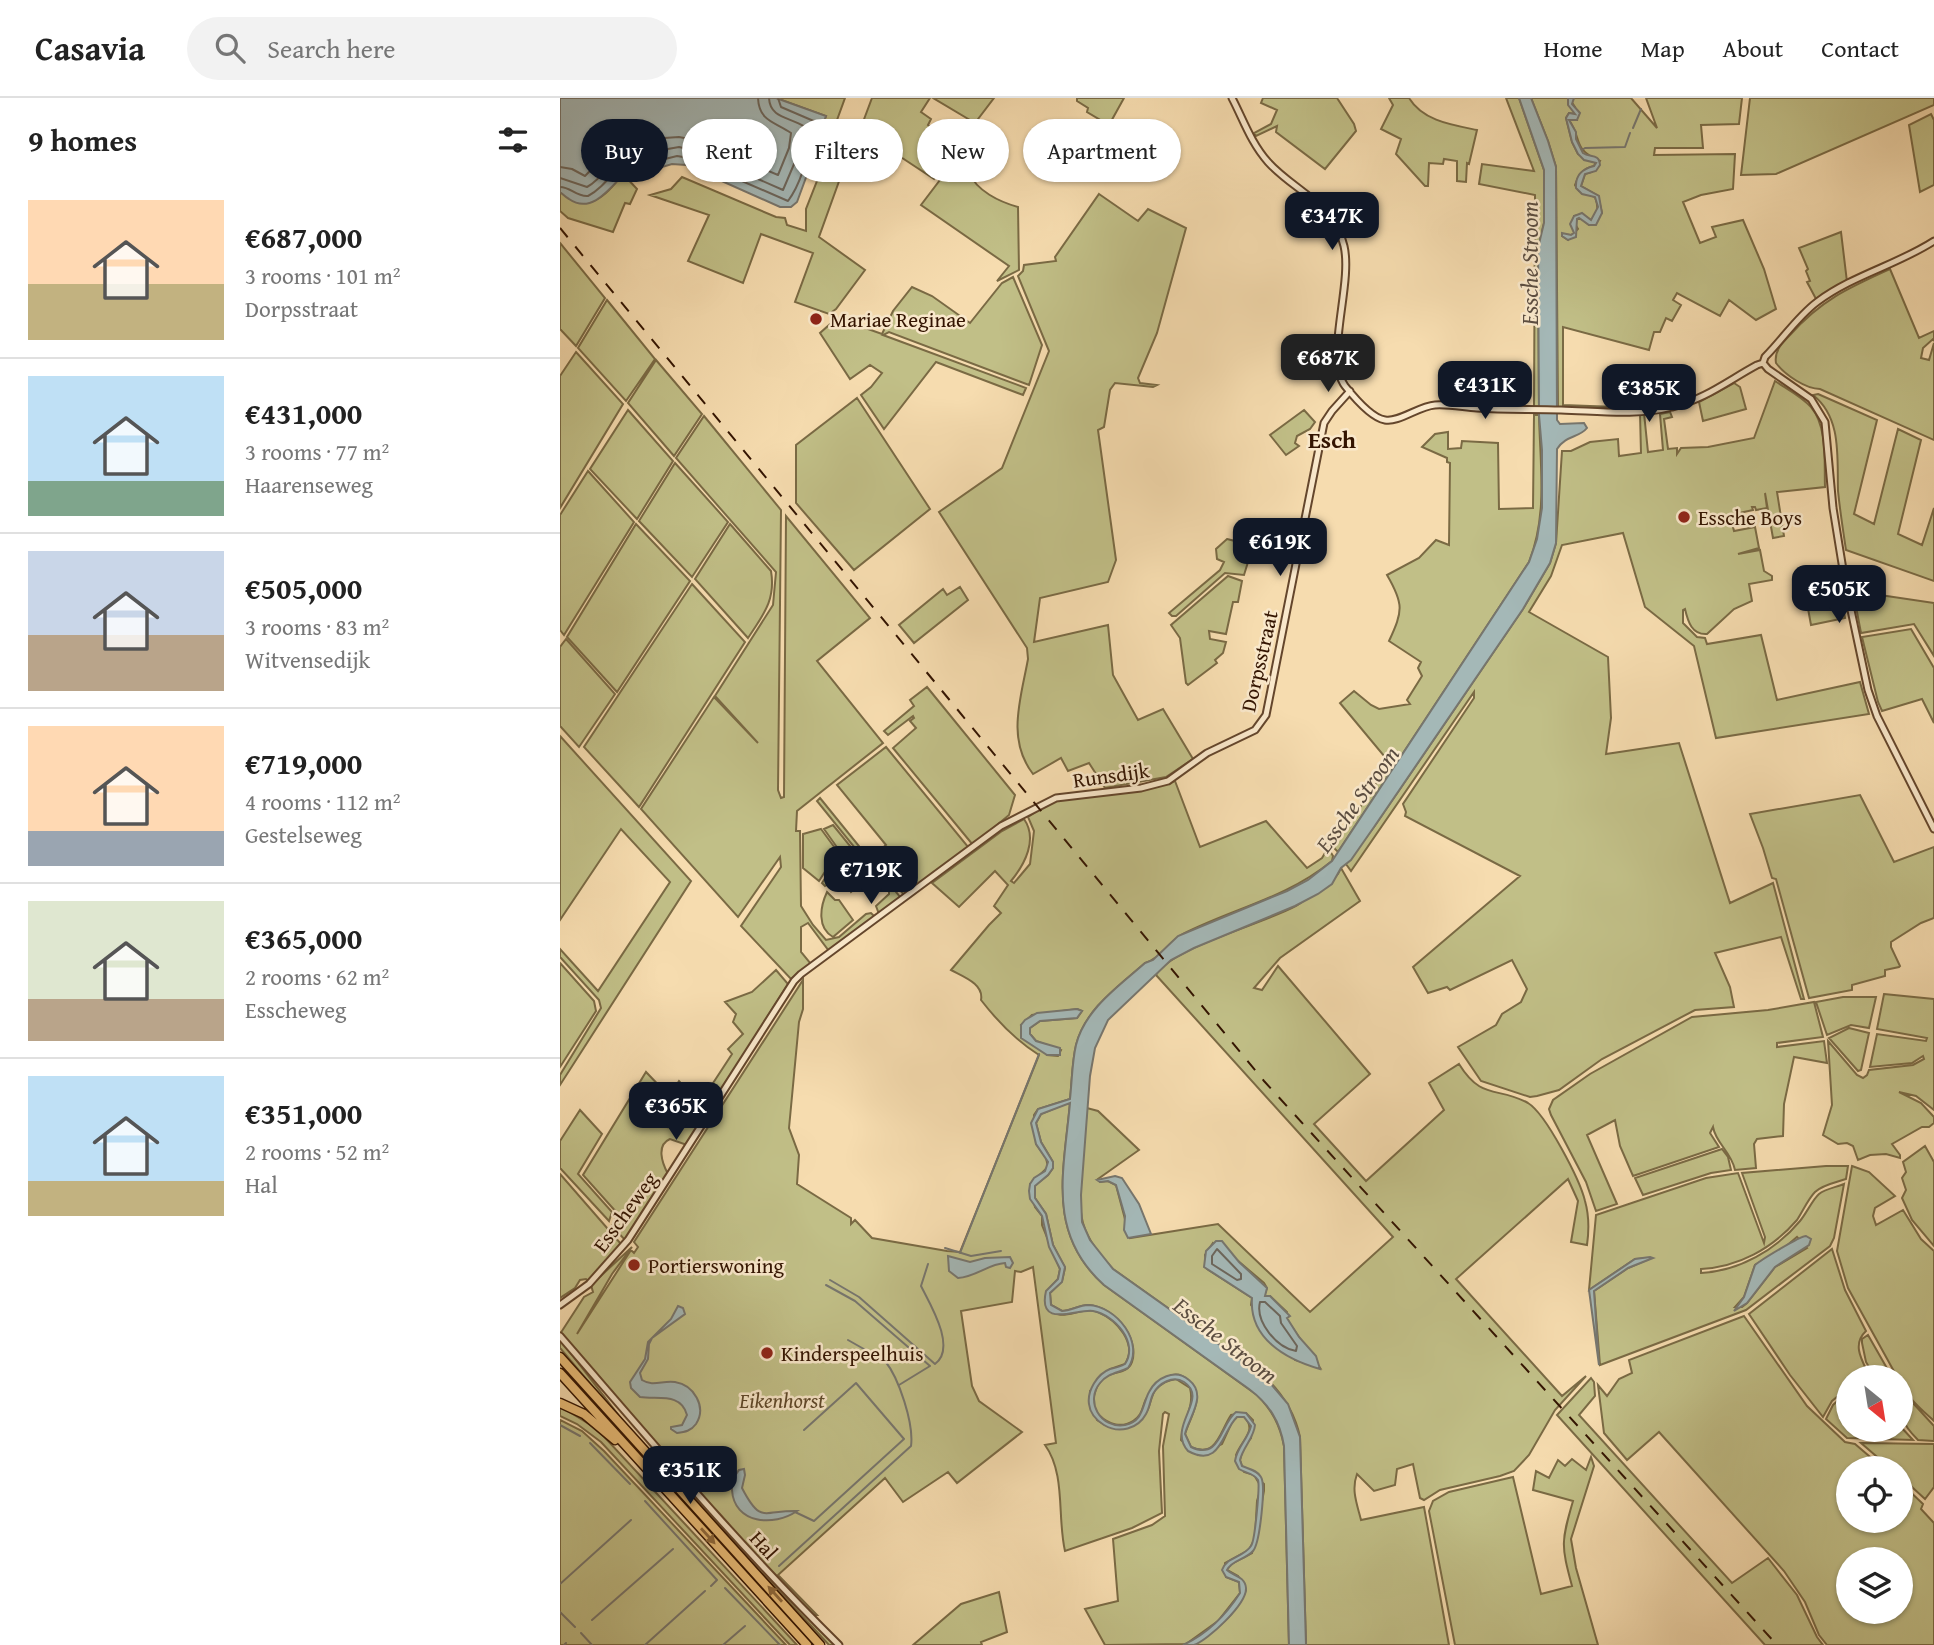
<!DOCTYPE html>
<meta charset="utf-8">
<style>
body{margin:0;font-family:"Gentium Book Plus",serif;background:#f2f2f2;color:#222;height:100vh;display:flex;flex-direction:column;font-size:26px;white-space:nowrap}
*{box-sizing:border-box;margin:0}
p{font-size:23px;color:#767676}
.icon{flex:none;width:38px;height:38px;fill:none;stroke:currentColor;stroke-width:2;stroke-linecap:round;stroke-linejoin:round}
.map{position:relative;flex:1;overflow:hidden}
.drawer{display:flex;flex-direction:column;background:#fff;width:560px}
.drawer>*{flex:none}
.guide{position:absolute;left:21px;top:21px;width:665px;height:63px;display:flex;gap:14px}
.needle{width:46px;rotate:150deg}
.tools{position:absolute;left:1276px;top:1267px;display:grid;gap:14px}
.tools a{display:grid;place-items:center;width:77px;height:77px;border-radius:50%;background:#fff;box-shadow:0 2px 5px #0004;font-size:35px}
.price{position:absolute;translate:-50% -60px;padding:0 16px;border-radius:14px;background:#111827;color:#fff;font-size:23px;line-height:46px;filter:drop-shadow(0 2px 4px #0008)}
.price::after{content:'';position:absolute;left:50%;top:42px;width:21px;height:16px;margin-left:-10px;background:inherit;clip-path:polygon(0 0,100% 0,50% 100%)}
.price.active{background:#222;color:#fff}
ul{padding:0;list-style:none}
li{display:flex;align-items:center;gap:21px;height:175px;padding:0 28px}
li+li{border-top:2px solid #e0e0e0}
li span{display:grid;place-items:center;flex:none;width:196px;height:140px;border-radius:0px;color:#555}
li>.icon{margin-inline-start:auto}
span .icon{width:84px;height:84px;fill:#fffc;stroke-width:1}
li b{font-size:30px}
h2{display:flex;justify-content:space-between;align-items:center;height:84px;padding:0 28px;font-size:30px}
.pill{padding:0 24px;border-radius:32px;background:#fff;box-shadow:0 2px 5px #0004;font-size:24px;line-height:63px}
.pill.active{background:#111827;color:#fff}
header{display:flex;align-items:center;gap:42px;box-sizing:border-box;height:98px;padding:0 35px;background:#fff;border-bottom:2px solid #e0e0e0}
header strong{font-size:33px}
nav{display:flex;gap:38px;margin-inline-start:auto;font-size:24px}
.search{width:490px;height:63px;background:#f2f2f2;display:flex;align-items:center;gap:18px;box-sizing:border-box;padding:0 24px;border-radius:38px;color:#767676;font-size:26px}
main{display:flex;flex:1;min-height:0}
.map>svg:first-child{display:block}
.green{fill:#c1bf87;stroke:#7a6a44;stroke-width:2;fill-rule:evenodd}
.water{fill:#a4b8b7;stroke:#77766e;stroke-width:2}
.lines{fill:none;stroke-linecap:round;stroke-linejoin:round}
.shore{stroke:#6c665c;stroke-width:2}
.stream{stroke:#77766e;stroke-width:2}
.tertiary-casing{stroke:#64462c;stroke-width:9}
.motorway-casing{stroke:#331401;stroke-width:11}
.tertiary{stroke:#f9e8cb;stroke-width:5}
.motorway{stroke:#ebbe78;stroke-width:8}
.rail{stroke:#331401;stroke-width:2;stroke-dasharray:12 12;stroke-linecap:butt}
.oneway{fill:#8f693c}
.poi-dot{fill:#8f2418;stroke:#f9e8cb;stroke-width:2.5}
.labels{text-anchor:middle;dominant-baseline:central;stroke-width:5;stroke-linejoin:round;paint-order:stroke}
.poi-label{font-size:21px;fill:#331401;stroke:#f9e8cb;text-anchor:start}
.street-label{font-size:21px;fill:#331401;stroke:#f9e8cb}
.park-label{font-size:21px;font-style:italic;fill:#5e4729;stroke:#f9e8cb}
.water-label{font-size:23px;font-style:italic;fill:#5b4d41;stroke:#f9e8cb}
.quarter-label{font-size:24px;font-weight:bold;fill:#331401;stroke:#f9e8cb}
</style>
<header>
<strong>Casavia</strong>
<div class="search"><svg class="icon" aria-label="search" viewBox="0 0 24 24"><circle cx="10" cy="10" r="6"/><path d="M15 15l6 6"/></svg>Search here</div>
<nav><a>Home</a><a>Map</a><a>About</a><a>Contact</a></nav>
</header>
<main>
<section class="drawer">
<h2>9 homes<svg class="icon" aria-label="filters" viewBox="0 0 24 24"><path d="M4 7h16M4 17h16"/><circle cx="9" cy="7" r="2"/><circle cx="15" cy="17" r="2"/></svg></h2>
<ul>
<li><span style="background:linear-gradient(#ffd9b3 60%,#c2b280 0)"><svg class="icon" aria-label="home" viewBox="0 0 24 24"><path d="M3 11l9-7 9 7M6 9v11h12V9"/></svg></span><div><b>€687,000</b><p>3 rooms · 101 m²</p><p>Dorpsstraat</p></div></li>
<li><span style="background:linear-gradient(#bfe0f5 75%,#7fa58c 0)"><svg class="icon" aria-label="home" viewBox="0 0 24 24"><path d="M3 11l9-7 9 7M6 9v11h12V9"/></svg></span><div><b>€431,000</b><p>3 rooms · 77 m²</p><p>Haarenseweg</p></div></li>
<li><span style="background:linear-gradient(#c9d6e8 60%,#b9a48a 0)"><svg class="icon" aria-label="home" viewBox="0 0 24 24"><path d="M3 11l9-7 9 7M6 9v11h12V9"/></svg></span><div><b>€505,000</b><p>3 rooms · 83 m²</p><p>Witvensedijk</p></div></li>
<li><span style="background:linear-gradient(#ffd9b3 75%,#9aa5b1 0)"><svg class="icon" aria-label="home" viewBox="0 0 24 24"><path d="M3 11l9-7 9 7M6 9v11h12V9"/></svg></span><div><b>€719,000</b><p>4 rooms · 112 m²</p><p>Gestelseweg</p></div></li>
<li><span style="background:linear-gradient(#dfe7d0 70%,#b9a48a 0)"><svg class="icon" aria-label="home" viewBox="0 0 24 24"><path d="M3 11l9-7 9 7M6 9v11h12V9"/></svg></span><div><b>€365,000</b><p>2 rooms · 62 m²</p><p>Esscheweg</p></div></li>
<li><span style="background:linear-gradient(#bfe0f5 75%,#c2b280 0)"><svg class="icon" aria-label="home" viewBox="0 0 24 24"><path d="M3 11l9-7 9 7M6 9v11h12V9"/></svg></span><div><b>€351,000</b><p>2 rooms · 52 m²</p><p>Hal</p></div></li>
</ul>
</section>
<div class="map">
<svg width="1374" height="1547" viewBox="0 0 1374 1547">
<rect width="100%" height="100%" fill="#f6dcaf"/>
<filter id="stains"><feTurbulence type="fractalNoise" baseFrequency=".00286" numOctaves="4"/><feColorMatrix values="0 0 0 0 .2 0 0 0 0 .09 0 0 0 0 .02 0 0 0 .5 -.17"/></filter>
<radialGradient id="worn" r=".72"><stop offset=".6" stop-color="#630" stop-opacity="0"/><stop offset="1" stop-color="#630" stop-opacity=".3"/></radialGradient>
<path class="green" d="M216,0H285L269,44L291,50L259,139L305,172L276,211L269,216L235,204L253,155L201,136L183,185L128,163L149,117L90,97L111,91L122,79L216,119L225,120L227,127L246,133V111L266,60L256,44L266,18Z
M312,0H370L361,14L371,21L368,27L384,40L390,38L400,45L374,81L300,32Z
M373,0H434L415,25Z
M517,0H564L549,27L527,14L528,10L517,3Z
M703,0H777L794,26L796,33L765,71L716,34L717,28L696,38L694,35L711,26L717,12L701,5Z
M829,0H849C863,23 892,27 917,32L909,66L907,65L906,84L897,83V63L884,61L883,66L869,65L868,88H865L836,56L841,41L821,31L833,7Z
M946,0H959L984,72V125L978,150L979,309H974L975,97L919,86L922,66L974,73Z
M971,0H1008L1015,16L1009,15L1006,20L1012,44L1018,56L1036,64L1034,68C1022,71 1019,76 1015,87L1019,93L1035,99C1038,107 1039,117 1031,122L1022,116L1014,118V135L1011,137L1002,136V138L1008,142L1018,131L1015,126L1017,121H1022L1029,127L1042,115L1038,98L1021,88L1025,76L1032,74L1040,63C1011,50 1023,42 1009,22H1017L1015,9L1011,3L1014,0H1071L1097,30L1086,0H1182L1179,26L1141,27L1143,50H1095L1094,57L1175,56L1173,91L1141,97L1123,104L1140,145L1156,139L1152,129L1183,122L1204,171L1216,211L1196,222L1169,202L1160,218L1117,195L1113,202L1121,207L1112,223L1106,220L1100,234H1094L1089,252L1003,229V307L1057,309L998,310L996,69L988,43Z
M1190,0H1374V7L1216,76L1181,77Z
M1371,16L1374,22V87L1360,94L1349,27Z
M402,53C405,60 406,67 409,74C416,93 440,104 458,109L459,172L437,183L449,168L361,107Z
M63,76L77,91L70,106L65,105L53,134L8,120L0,113V94C29,115 43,101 63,76Z
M539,96L578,123L588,111L626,130L597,235L578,280L580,285L597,287L593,289L555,285L550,292L544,329L538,332L556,462L548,484L480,500L474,544L548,527L553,577L578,622L603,611L633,661L606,679L545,690L529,665L508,673L501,660L473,676C446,641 461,600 468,561L467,550L379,414L442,370L489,253L458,178L463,173L464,167L496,163L495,159Z
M1281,134L1287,184L1256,201L1247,184L1250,183L1246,173L1248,171L1239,150Z
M0,145L45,200L16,248L0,231Z
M1330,171L1359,240L1374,233V243L1373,241L1363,250L1361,260L1369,262L1374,245V342L1260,291C1246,291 1225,277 1216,265C1214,253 1222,245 1230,237C1261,202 1288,190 1330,171Z
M453,179L482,247L469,287L329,234L323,237L466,290L463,297L376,264L324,331L301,297L311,289L322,275L310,267L290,281L260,235L277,220L322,236L333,213L352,189L372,198L410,225L442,185Z
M47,202L95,261L66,303L18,250Z
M16,254L63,306L0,410V278Z
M96,262L142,316L114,358L68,305Z
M1215,283C1227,291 1241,298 1251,309C1268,329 1264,364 1265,389L1217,394L1224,438L1213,440L1205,395L1207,410L1196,412L1195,409H1192L1193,412L1170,417L1174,433L1195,429L1199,450L1178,456L1200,452L1204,473L1212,478V482L1189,486L1192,503L1174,511L1147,536C1132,537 1128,524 1125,511L1123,512V525L1137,539L1145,540L1147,546L1201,537L1217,602L1300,584L1309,616L1156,640L1134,548L1085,509L1063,435L1002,447L991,478L969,514L1048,559L1051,620L1046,656L1119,645L1170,805L1213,785L1244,901H1241L1221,839L1155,855L1170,889L1174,909L1135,912L1042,961L999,992L977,998L970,999L921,983L898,949L936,927L942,916L961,904L967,891L952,862L890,892L887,889L868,895L853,869L960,778L845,718L846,714L843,706L914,600V594L791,773L786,766L814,729L963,511L990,465L996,445L1002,353H1011L1030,344L1058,341L1059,358L1081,355L1080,315H1084L1088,354L1103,352L1100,316L1110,314L1112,319L1104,321L1108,351L1117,350V356L1121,350L1148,349L1194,340Z
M1174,285L1180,289L1186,311L1143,323L1139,304Z
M1258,296L1317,322L1294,416L1314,426L1338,331L1361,342L1338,436L1362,447L1374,410V483L1286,452C1283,432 1280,413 1278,393C1277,359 1282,320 1253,297Z
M297,300L370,411L294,472L236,405V347Z
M68,312L113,363L77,421L30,371Z
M744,312L755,324L750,331L737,338L735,345L739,348L726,357L710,337Z
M974,317H979C980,367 988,416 969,464L778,754L773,749L830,665L780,605L794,593L811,607L819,611L850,606L847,602L862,578L858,570L861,564L829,543C843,513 844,506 827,477L859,460L876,442L889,447L890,365L887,364V360L862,349L875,336L888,334V351L901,350L902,343L938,345L939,411L973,410Z
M144,318L221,412L218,692L221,700L224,699L226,418L310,520L257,563L323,645L237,713L236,733H240L241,808L253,827L266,842L279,839L306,816L311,815L315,819L269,853L248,825L241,829V854L251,866L231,881L181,828L221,769L220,759L178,819L81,711L154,599L198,645L155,598L213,507L216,474L116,360Z
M115,365L168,424L132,479L79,423Z
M28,373L74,424L4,537L0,532V417Z
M76,426L130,483L57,594L7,539Z
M170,426L211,473C216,502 203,517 188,540L135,481Z
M667,441L675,443L680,447V454L688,464L684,477L665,475L616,518H612L609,515L660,472L664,464L657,461L656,451Z
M668,478L682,483L678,504H673L666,536L649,533L650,541L666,544L663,555L655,562L657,565L628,587L626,585L620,540L611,527Z
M132,486L185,544L79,709L24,649Z
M400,489L408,502L354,545L339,527L383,491L387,497Z
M1280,489L1285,520L1251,527L1245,494Z
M1293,493L1374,505V558L1354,526L1301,535Z
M1351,531L1374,570V625L1362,601L1322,613L1318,604L1302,539Z
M6,541L55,596L19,649L0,628V549Z
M367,589L455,697L449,717L413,747L333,650L356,630L350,623L354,620L353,618L328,637L324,633L354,608L350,602Z
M0,638L131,783L0,987V977L41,910L39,902L0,859V851L38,893L110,784L61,731L0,822Z
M326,649L409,750L344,797L312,759L326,747L277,687Z
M615,683L640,749L706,723L747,770L762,760L768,750L773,758L772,763C725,801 674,810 623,836C608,844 601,860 585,865C559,888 525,911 516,947C512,964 512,983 510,1001L478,1011L474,1017L476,1046L486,1060L488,1069L470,1086L475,1109L482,1118V1127L500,1171L498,1181L486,1194L487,1209C501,1227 520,1207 538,1214C557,1222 578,1246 565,1266L550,1271L530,1293L537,1322C556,1336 577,1333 588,1311C591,1305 591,1297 596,1291C602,1285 608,1282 616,1281L630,1290C635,1310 622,1323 621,1342L638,1357L662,1346L672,1324L677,1319H684C698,1332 681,1343 676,1357L684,1374L694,1377L700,1387V1393L697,1403L695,1440L689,1452L665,1465L666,1479L679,1484L680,1495L658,1523L626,1546L545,1547L525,1511L558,1503L553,1441L592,1427L605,1418L603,1348L609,1316L605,1314L603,1316L599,1353L602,1415L572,1430L505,1453C497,1419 506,1376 485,1347L496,1345L473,1169L461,1174L455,1173L452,1204L401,1213L412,1288L419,1303L462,1334L397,1385L388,1374L343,1404L325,1380L218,1477L257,1517H251L100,1352L0,1236L24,1199L33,1194L31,1187L72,1149L52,1176L17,1236L71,1152L74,1155L78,1149L74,1144L243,882V911L239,924L229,1030L239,1057L237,1086L291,1120V1126L295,1122L312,1140L387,1153L400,1154L479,957C455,942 438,924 421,902C424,886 404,879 391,872L429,827L441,815L434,808L448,787L435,773L399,809L372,785L442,733L464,721C478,741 465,766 451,783L454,785L470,766L474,733L468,719L494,702L578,693ZM517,911L522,913L517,920L480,923L470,930V936L476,943L501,952L498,958L487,957L461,927L472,917Z
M1300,697L1334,764L1374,749V820L1361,825L1331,844V849L1340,868L1339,869L1325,872V878L1292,887V892L1249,900L1216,781L1212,780L1203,750L1190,716Z
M260,700L341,800L319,816L316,808L329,796V792L257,703Z
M273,727L312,775L304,784L301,783L264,731Z
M261,731L280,757L266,772L259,783L243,770V736Z
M282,760L300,786L291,794L288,789L290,787L278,771L271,776L282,786L274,791L271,784L265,788L262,785L271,771Z
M781,770L800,803L720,860L694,890L702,892L718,868L810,976L754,1026L806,1083L884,1012L869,985L899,966C922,1003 937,988 968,1005C986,1016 1020,1082 1025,1103C1029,1117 1029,1133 1027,1147L1011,1144L1018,1103L1008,1081L896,1181L1002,1298L1026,1278L995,1312L969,1357L954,1373L940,1378L880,1392L864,1402L860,1400L853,1366L837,1371L835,1387L814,1393L797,1376C791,1392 797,1406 801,1422L864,1409L889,1547H746L740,1339C735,1315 723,1296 705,1279L553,1171C541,1158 528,1143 523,1125C515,1095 525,1042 527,1010L538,1013L579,1052L538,1081L540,1084L548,1083L556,1087L570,1140L658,1126L750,1214L833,1139L596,877C610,850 706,825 736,808C744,803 751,797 758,792C768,785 777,781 781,770ZM653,1145L670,1156L704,1185L707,1190L704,1198H710L727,1214L726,1220L760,1270L735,1262L691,1207L692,1200L647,1171L645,1157Z
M267,794L275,802H279L293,822L273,839C257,830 260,809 267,794Z
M0,865L34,903L36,913L0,969Z
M216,872L228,886L127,1047L110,1041C96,1047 102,1065 108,1076L65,1142L52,1128L58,1116L23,1077L86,974L109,998L112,995L118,1002L106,1026L108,1029C117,1015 126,1005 114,991L119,983L140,1005L172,956L168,951L183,936L173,924L176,916L165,904L192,894Z
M1324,896L1374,901V1012L1356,998L1339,994L1361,1005L1374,1019V1025L1369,1029H1362L1332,1046L1340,1057V1060L1326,1056L1310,1057L1298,1062L1293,1048L1287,1045L1278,1046L1263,1037L1272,1007L1268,943L1297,977L1303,980L1307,977L1309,972L1353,967L1364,961L1363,958L1352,965L1310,969L1317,936L1366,943L1367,940L1317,931Z
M1283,899H1316L1309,930L1291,927L1267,937L1256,904Z
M1254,904L1263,939L1217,945V949L1264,943L1267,965L1234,959L1224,1006L1223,1038L1197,1041L1194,1046L1196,1070L1175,1072C1171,1053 1156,1046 1153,1029L1150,1035L1159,1049L1073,1078L1060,1048L1055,1022L1027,1037L1057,1106L1036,1113L1026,1084L991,1017L989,1011L993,1002L1030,976L1132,919L1208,912Z
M1289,930L1309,935L1301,972L1298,973L1269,940Z
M510,1004C504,1073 486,1135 544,1187L697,1297C712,1312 720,1327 724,1348L729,1547H633C654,1534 678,1516 686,1492L678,1478L667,1472L671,1466L692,1455L704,1393V1386L682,1368L680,1362L683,1350L691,1340L693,1322L686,1315L671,1317C660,1333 657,1361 631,1349L625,1336C630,1318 647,1298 628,1282C614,1269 603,1281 593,1293C591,1295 588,1297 586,1301C582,1309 583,1317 573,1323C562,1330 549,1327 539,1317C529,1307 534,1288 545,1279C553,1273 568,1276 572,1264C580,1239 553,1208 528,1207C519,1207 511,1213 502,1213L491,1207L490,1195L502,1183L505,1170L493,1147L486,1116L475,1100L474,1088L488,1077L493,1070V1064L481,1044L476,1025L481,1016Z
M20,1012L42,1036L18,1076L52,1114L49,1123L0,1070V1043Z
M1365,1048L1374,1064V1148L1352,1122L1342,1100L1346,1092L1342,1080L1346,1074L1343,1064Z
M1162,1051L1168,1059L1171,1072L1151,1075L1083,1097L1075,1080Z
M1266,1068H1288L1286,1081C1277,1084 1262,1087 1255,1094C1248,1101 1243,1113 1237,1122C1212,1151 1178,1169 1141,1171V1175C1179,1173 1216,1152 1240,1123C1246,1116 1253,1101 1259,1096C1265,1091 1277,1089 1284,1086L1274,1140L1270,1148L1186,1212L1040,1267L1034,1193L1068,1170L1091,1160L1075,1161L1029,1192L1036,1117L1146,1080L1178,1075L1204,1145L1205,1139L1182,1075ZM1237,1139L1247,1150L1215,1169L1187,1205L1182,1209H1175L1184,1199L1195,1167L1224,1150Z
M1292,1068L1309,1074L1335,1098L1315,1110L1313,1118L1316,1127L1343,1112L1361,1141L1374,1153V1323C1362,1312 1342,1296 1340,1279L1336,1277L1288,1190L1277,1153Z
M0,1076L61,1146L29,1184L26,1181L20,1182L15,1190L0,1200Z
M1272,1151L1285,1192L1306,1233C1293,1245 1300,1259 1307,1273L1299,1279H1288V1290L1272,1303L1263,1319L1230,1277L1189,1216Z
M1184,1218L1247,1308L1285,1344L1295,1346L1323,1370H1288V1423H1340L1341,1385L1363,1406L1361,1411L1374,1425V1547H1267L1259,1537L1245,1504L1224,1473L1099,1334L1067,1362L1044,1335L1038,1287L1047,1298L1059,1281L1072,1275L1069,1262ZM1288,1461H1340V1514H1288Z
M1308,1237L1332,1279H1315L1306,1264L1302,1245V1241Z
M0,1241L70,1332L239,1511L276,1547H269L69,1332L0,1250Z
M1031,1280L1034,1284L1035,1298L1019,1317L1172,1485L1208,1460L1237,1497L1257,1539L1263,1547H1205L997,1317Z
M1341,1292L1374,1328V1343L1358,1342C1340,1324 1340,1318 1341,1292Z
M1288,1294V1332H1340L1341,1329L1353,1342L1287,1340L1266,1321L1273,1307Z
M0,1308L37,1331L237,1547H230L41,1344L17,1326L0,1318Z
M0,1322L22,1333L44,1353L226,1547H0Z
M1301,1345L1374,1346V1389L1365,1401L1341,1379L1340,1370H1330Z
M1031,1359L1034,1368L1011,1441L1016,1470L1038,1547H895L869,1413L873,1403L889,1394L953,1379L981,1496L1012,1488C1001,1447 1001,1444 1013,1403L973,1392L976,1373L989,1380L998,1362L1005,1368L1012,1361L1026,1372Z
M439,1494L447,1534L421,1544L422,1547H353L401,1506Z"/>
<path class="water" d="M0,0H216L266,18L256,44L255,55L237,104L231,109H220L126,67L112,66L99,70L83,60C61,69 39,122 9,101C5,99 3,96 0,94Z
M959,0H971L988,43L996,69L997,322L1000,326L1024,325L1027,330C1019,340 1006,337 997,351L996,445L990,465L963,511L814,729L791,762L781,770L772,786L758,796L735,808L634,850L611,862L548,922L535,950L530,978L521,1097L522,1124L530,1142L553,1171L705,1279L728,1306L740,1339L746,1547H729L724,1348C720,1323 709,1306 689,1291L544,1187C486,1135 504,1073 510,1005L481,1016L476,1025L481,1044L493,1064V1070L488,1077L475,1088V1100L486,1116L493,1147L505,1169L502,1184L490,1195L491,1207L502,1213C511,1213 519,1207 528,1207C557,1208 585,1245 568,1270C558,1275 548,1275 540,1285C525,1303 540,1331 565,1327C584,1323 582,1307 589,1294C596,1280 615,1270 629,1282C648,1297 629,1319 625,1336L631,1349C661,1363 660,1326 676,1314L686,1315L695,1327C694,1340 683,1349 680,1362L682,1368C689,1371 697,1372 701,1379C706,1387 700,1445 693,1453C685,1462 672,1462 667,1472C673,1478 685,1478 686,1490C687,1506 648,1542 634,1547C633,1547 624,1547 623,1547C647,1536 666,1517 680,1495L679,1484L666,1479L662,1472C667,1458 683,1460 691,1448C695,1443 700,1387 698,1382C694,1375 685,1375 679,1371L675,1363C677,1349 688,1341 691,1328L684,1319H677C662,1333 661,1371 628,1353C606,1328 650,1301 624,1284C613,1277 599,1285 593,1296C590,1302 590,1309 586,1316C578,1331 559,1336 544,1327C536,1322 530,1316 529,1306C527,1293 537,1276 550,1271C555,1270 560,1269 565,1266C579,1245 555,1217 533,1213C518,1210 477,1232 486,1193L498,1181L500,1171L489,1149L482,1118L470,1101L469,1093L470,1086L474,1080L485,1073L488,1064L476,1046L471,1025L478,1011L510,1001C512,983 512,964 516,947C525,911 559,888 585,865L593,862L618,838L727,793L748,782L772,763L969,464L977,441L982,410V352L979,317L978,150L984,125V72Z
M1008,0H1014L1012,6L1020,15L1017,22H1009L1016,34V41L1023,55C1030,60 1039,55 1040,67L1036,73L1025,76L1021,88L1039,98L1042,115L1036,127H1029L1019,120L1017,121L1016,139L1008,142L1002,138V135L1011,137L1014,135L1010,126L1014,118L1022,115L1031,122L1038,109L1035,99L1022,96L1016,90C1015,77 1022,71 1034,68L1036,65L1024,62L1018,56L1012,44L1006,20L1009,15L1015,16L1008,7Z
M517,911L522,913L517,920L480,923L470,930V936L476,943L500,950V957H487L461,940V927L465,922L477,915Z
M555,1078L562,1080L579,1106L591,1136L568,1140L564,1132L565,1118L556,1087L548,1083L540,1084L537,1082Z
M1246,1138L1251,1141L1249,1147L1215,1169L1187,1205L1174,1213L1184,1199L1195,1167C1201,1162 1240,1138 1246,1138Z
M656,1143H662L679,1164L707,1190L705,1198H710L730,1218L727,1220L739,1239L756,1258L760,1271C725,1261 689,1240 692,1200L644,1169L646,1153Z
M388,1158L410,1164L425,1160L450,1159L453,1165L450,1170L446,1169L445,1165C428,1166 416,1179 398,1180L389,1173Z
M1090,1159L1093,1160L1068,1170L1034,1193L1039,1267L1029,1192L1075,1161Z
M118,1208L123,1210L125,1216L92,1240L89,1246L88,1261L80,1275L82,1282C93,1289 103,1282 115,1284C134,1287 147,1309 136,1326C131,1333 125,1334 117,1335L111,1331V1329L122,1327L127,1317C121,1294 97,1302 80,1299L71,1290L70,1284L85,1261L88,1244L111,1221Z
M184,1371L185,1377L182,1390C201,1427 204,1412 237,1413C214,1429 174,1426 172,1392C172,1383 173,1379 179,1372Z"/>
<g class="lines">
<path class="shore" d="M0,69L12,71L25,78L59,43L72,35L83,33L104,40L119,39L135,42L218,77L229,50L231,35C216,24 199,24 198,0
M0,80L27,89C49,77 56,47 83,44L102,52L119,49L132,52L223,92L240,52L245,29C231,19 210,21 209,0
M0,89C11,89 16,99 28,98C50,87 60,57 83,53L101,62L117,58L129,60L228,103C244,82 249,49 256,24L221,9L218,0
M657,1151L681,1176V1181L677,1182L652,1166V1158Z
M700,1204H705L720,1218L721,1225L737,1248L736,1253C717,1250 695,1224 700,1204Z"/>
<path class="stream" d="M1073,30L1081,11
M1022,52L1025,50L1065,49L1070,35
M385,1150L411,1158L441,1153
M400,1155L479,956
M270,1182L299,1199L375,1266C397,1250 370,1206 361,1188L368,1166
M266,1187L295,1203L370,1268L339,1287
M0,1327L20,1338
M30,1345L70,1386
M85,1403L157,1482L151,1488
M235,1414L254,1423L344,1341L296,1285L244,1332
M219,1468L351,1348C354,1326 339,1280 325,1263L288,1242
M0,1486L71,1422
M165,1490L220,1547
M0,1514L15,1529
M32,1522L113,1451
M21,1535L32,1547
M4,1547L6,1545
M85,1547L145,1493
M163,1547L185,1528"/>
<defs>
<path id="tertiary" d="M672,0C683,21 691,45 708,64C734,93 774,105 784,148C793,186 764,261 785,288C793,298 811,320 825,322C838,325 859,308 875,307C888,306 903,309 917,310C945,312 973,311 1001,312C1038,313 1077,318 1112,309C1144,302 1169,282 1197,267L1203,265L1205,259C1223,241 1237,219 1257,204C1293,177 1337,167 1374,143
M1203,265L1208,271L1251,301L1265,324L1273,410L1285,484L1308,592L1317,618L1374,731
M0,1207L29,1186L68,1142L234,883L241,876L441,728L496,700L581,690L608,683L647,655L695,632L706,617L764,325L772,313L790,293
M0,1238C91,1343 180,1449 279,1547"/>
<path id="motorway" d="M0,1259L260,1547
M0,1275L247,1547
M0,1305L24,1316L55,1342"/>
</defs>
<use href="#tertiary" class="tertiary-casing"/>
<use href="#motorway" class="motorway-casing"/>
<use href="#tertiary" class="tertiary"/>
<use href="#motorway" class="motorway"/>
<path class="rail" d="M0,130L704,983L1217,1547"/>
</g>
<defs><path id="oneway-solid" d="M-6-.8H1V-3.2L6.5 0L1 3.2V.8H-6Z" transform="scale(1.75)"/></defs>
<g class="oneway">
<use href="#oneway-solid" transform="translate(148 1438) rotate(48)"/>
<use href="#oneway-solid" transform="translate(215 1496) rotate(-132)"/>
</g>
<g class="poi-dot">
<circle cx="256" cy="221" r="7"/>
<circle cx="1124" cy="419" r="7"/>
<circle cx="74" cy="1167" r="7"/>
<circle cx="207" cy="1255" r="7"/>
</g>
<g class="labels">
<g class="poi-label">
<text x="270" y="221">Mariae Reginae</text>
<text x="1138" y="419">Essche Boys</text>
<text x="88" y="1167">Portierswoning</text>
<text x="221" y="1255">Kinderspeelhuis</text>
</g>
<g class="street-label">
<text transform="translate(699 563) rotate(-77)">Dorpsstraat</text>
<text transform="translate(551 677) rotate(-8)">Runsdijk</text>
<text transform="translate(65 1114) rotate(-54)">Esscheweg</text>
<text transform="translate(204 1447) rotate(48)">Hal</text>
</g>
<g class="park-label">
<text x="222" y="1302">Eikenhorst</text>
</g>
<g class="water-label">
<text transform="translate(969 165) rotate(-90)">Essche Stroom</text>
<text transform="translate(797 701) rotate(-54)">Essche Stroom</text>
<text transform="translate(666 1242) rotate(38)">Essche Stroom</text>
</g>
<g class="quarter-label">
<text x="772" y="341">Esch</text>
</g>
</g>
<rect width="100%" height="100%" filter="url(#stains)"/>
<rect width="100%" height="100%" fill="url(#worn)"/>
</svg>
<div class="tools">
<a><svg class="needle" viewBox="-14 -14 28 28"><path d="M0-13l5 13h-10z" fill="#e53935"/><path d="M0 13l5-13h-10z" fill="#767676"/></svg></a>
<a><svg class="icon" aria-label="locate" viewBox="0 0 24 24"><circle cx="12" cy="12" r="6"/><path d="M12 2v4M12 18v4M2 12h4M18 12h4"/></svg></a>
<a><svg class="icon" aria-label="layers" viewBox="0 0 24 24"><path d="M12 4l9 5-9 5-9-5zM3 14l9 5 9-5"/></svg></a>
</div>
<b class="price" style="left:772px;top:154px">€347K</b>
<b class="price active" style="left:768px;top:296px">€687K</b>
<b class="price" style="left:925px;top:323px">€431K</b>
<b class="price" style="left:1089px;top:326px">€385K</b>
<b class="price" style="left:720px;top:480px">€619K</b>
<b class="price" style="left:1279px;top:527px">€505K</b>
<b class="price" style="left:311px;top:808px">€719K</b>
<b class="price" style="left:116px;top:1044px">€365K</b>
<b class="price" style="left:130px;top:1408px">€351K</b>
<div class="guide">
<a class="pill active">Buy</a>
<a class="pill">Rent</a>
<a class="pill">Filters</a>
<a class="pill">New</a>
<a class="pill">Apartment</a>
</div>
</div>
</main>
